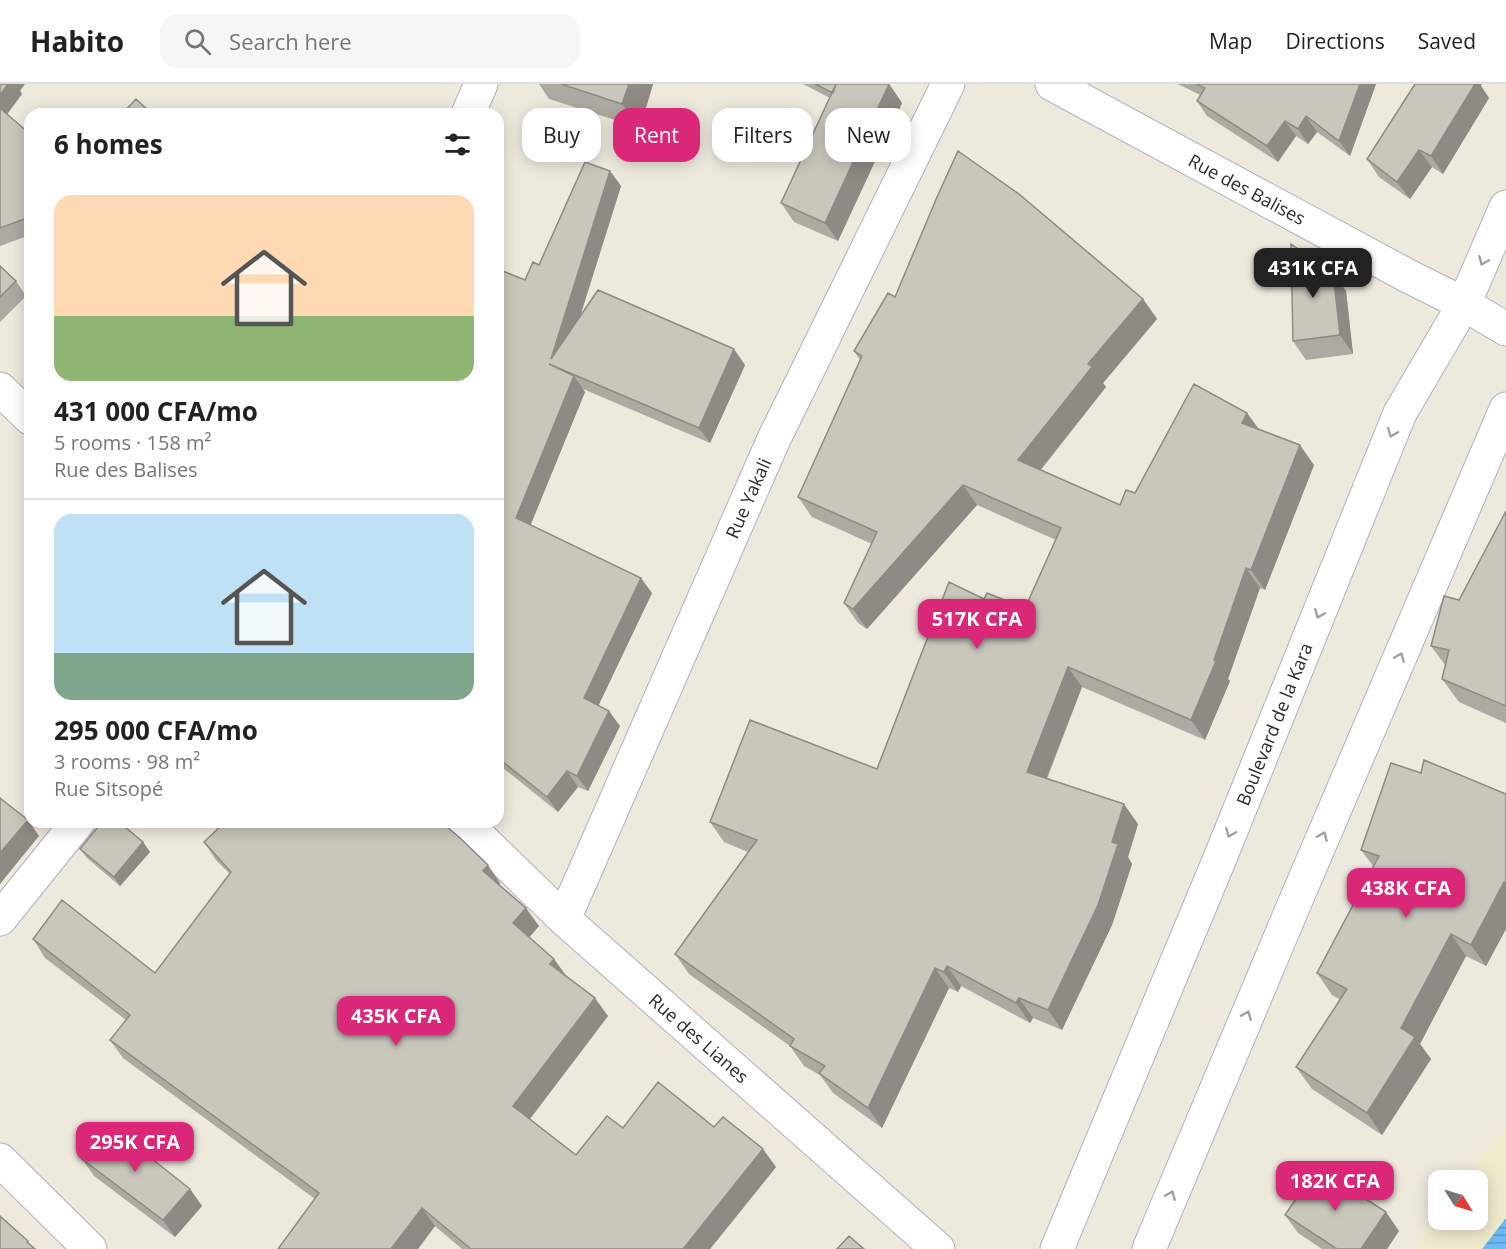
<!DOCTYPE html>
<meta charset="utf-8">
<style>
body{margin:0;font-family:"Open Sans",sans-serif;background:#f6f6f6;color:#222;height:100vh;display:flex;flex-direction:column;font-size:22px;white-space:nowrap}
*{box-sizing:border-box;margin:0}
p{font-size:20px;color:#767676}
.icon{flex:none;width:33px;height:33px;fill:none;stroke:currentColor;stroke-width:2;stroke-linecap:round;stroke-linejoin:round}
.map{position:relative;flex:1;overflow:hidden}
.side{position:absolute;left:24px;top:24px;width:480px;height:720px;display:flex;flex-direction:column;background:#fff;border-radius:18px;box-shadow:0 3px 15px #0003}
.side>*{flex:none}
.banner{position:absolute;left:522px;top:24px;width:570px;height:54px;display:flex;gap:12px}
.needle{width:39px;rotate:127deg}
.fabs{position:absolute;left:1428px;top:1086px;display:grid;gap:12px}
.fabs a{display:grid;place-items:center;width:60px;height:60px;border-radius:12px;background:#fff;box-shadow:0 3px 15px #0003;font-size:30px}
.price{position:absolute;translate:-50% -51px;padding:0 14px;border-radius:12px;background:#db2777;color:#fff;font-size:20px;line-height:39px;filter:drop-shadow(0 2px 3px #0008)}
.price::after{content:'';position:absolute;left:50%;top:36px;width:18px;height:14px;margin-left:-9px;background:inherit;clip-path:polygon(0 0,100% 0,50% 100%)}
.price.current{background:#222;color:#fff}
ul{padding:0;list-style:none}
li{display:grid;align-content:center;gap:12px;height:318px;padding:0 30px}
li+li{border-top:2px solid #e0e0e0}
li span{display:grid;place-items:center;height:186px;border-radius:18px;color:#555}
li>.icon{margin-inline-start:auto}
span .icon{width:108px;height:108px;fill:#fffc;stroke-width:1}
li b{font-size:26px}
h2{display:flex;justify-content:space-between;align-items:center;height:72px;padding:0 30px;font-size:26px}
.chip{padding:0 21px;border-radius:18px;background:#fff;box-shadow:0 3px 15px #0003;font-size:21px;line-height:54px}
.chip.current{background:#db2777;color:#fff}
header{display:flex;align-items:center;gap:36px;box-sizing:border-box;height:84px;padding:0 30px;background:#fff;border-bottom:2px solid #e0e0e0}
header strong{font-size:28px}
nav{display:flex;gap:33px;margin-inline-start:auto;font-size:21px}
.search{width:420px;height:54px;background:#f6f6f6;display:flex;align-items:center;gap:15px;box-sizing:border-box;padding:0 21px;border-radius:18px;color:#767676;font-size:22px}
.map>svg:first-child{display:block}
.education{fill:#f0eacc}
.water{fill:url(#water-rules)}
.lines{fill:none;stroke-linecap:round;stroke-linejoin:round}
.minor-casing{stroke:#b1b1c0;stroke-width:35}
.secondary-casing{stroke:#b1b1c0;stroke-width:35}
.minor{stroke:#fff;stroke-width:33}
.secondary{stroke:#fff;stroke-width:33}
.wall{fill:#adaaa2}
.shaded-wall{fill:#8d8b84}
.building{fill:#c9c6bc;stroke:#8d8b84;stroke-width:1.5}
.oneway{stroke:#a0a0a0}
.labels{text-anchor:middle;dominant-baseline:central;stroke-width:6;stroke-linejoin:round;paint-order:stroke}
.street-label{font-size:18px;fill:#2b2b2b;stroke:#fff}
</style>
<header>
<strong>Habito</strong>
<div class="search"><svg class="icon" aria-label="search" viewBox="0 0 24 24"><circle cx="10" cy="10" r="6"/><path d="M15 15l6 6"/></svg>Search here</div>
<nav><a>Map</a><a>Directions</a><a>Saved</a></nav>
</header>
<div class="map">
<svg width="1506" height="1165" viewBox="0 0 1506 1165">
<defs>
<pattern id="water-rules" width="6" height="5" patternUnits="userSpaceOnUse" patternTransform="scale(1.5)"><rect width="6" height="5" fill="#6cbaf4"/><path d="M0 2.5h6" fill="none" stroke="#5997c6"/></pattern>
</defs>
<rect width="100%" height="100%" fill="#eee9dd"/>
<path class="education" d="M1506,1042V1165H1414L1438,1131V1136H1478V1096H1464Z"/>
<path class="water" d="M1506,1134V1165H1482Z"/>
<g class="lines">
<defs>
<path id="minor" d="M1052,0L1408,192L1464,220L1506,245
M468,30L481,0
M0,305L30,334
M464,738L564,835L938,1165
M0,835L78,738
M564,835L773,357L948,0
M0,1076L90,1165"/>
<path id="secondary" d="M1057,1165L1218,779L1400,329L1464,220L1506,123
M1149,1165L1296,816L1506,325"/>
</defs>
<use href="#minor" class="minor-casing"/>
<use href="#secondary" class="secondary-casing"/>
<use href="#minor" class="minor"/>
<use href="#secondary" class="secondary"/>
</g>
<path class="wall" d="M0,0L20,7L22,10L7,30L30,50V151L0,162Z
M539,0H653L640,44L549,15Z
M803,0H889L902,19L838,157L794,138L781,119L830,14Z
M1178,0H1376L1350,72L1317,48L1308,60L1296,52L1278,78L1207,32L1197,17L1200,11Z
M1481,2L1489,14L1443,90L1432,83L1410,115L1379,93L1367,75Z
M610,87L621,102L580,233L745,281L710,359L583,305L585,308L530,441L652,509L598,621L620,642L588,707L578,703L558,728L498,680V185L525,196L539,181Z
M0,182L16,197L26,212L0,238Z
M1333,189L1346,207L1353,270L1306,276L1293,257Z
M895,213L1143,215L1157,235L1103,299L1106,303L1041,386L1120,421L1247,329L1259,345L1314,381L1265,506L1260,504L1228,595L1230,597L1205,656L1082,603L1047,695L1138,740L1128,773L1132,780L1112,841L1062,946L1033,934L1030,939L961,902L958,908L949,904L882,1044L833,1009L820,991L804,982L790,962L689,890L675,870L748,768L724,758L710,738L877,685L984,515L1025,524L1056,456L977,421L867,545L858,539L844,519L872,460L812,433L798,413L860,276L854,267Z
M1506,427V639L1459,618L1442,595L1445,581L1431,562L1459,516Z
M1421,689L1506,710V845L1486,882L1466,872L1420,960L1431,975L1382,1051L1312,1005L1296,983L1341,916L1332,911L1317,889L1373,782L1361,766Z
M143,758L150,768L120,802L87,774L80,765Z
M204,758L500,799L499,801L539,842L529,853L554,875L566,892L608,932L530,1035L576,1071L623,1044L714,1043L776,1083L710,1165H462L435,1142L418,1165H278L315,1115L123,974L110,956L126,936L45,874L33,855L155,889L230,790L216,776Z
M82,1075L190,1105L202,1122L175,1153L94,1092Z
M1285,1131L1399,1147L1387,1165H1322L1298,1149Z"/>
<path class="shaded-wall" d="M8,0H25L20,7L22,10L5,33L0,27V11Z
M629,0H653L640,44L622,20Z
M889,0L902,19L838,157L825,139Z
M1360,0H1376L1350,72L1339,57Z
M1473,0H1482L1481,2L1489,14L1443,90L1431,72Z
M1306,32L1317,48L1308,60L1298,45Z
M1285,37L1296,52L1278,78L1267,62Z
M1419,66L1432,83L1410,115L1397,98Z
M610,87L621,102L563,286L551,275Z
M1333,189L1346,207L1353,270L1340,251Z
M1143,215L1157,235L1103,299L1106,303L1032,396L1018,376L1088,280Z
M734,265L745,281L710,359L699,344Z
M574,292L585,308L527,450L516,434Z
M1247,329L1261,349L1242,339Z
M1300,361L1314,381L1265,506L1251,486Z
M963,401L977,421L867,545L853,525Z
M1246,484L1260,504L1228,595L1230,597L1205,656L1191,636L1214,576Z
M641,494L652,509L595,629L584,614Z
M1068,583L1082,603L1041,708L1027,688Z
M609,627L620,642L588,707L577,692Z
M567,687L578,703L558,728L547,713Z
M1124,720L1138,740L1128,773L1132,780L1112,841L1062,946L1048,926L1112,758Z
M28,736L39,752L0,800V769Z
M143,758L150,768L120,802L114,793Z
M488,781L500,799L496,805L483,787Z
M1504,798L1506,800V845L1486,882L1471,861Z
M526,824L539,842L526,857L513,839Z
M1451,850L1466,872L1420,960L1431,975L1382,1051L1367,1029L1401,944Z
M554,875L567,893L550,880Z
M947,882L961,902L958,908L944,888Z
M935,884L949,904L882,1044L868,1024Z
M595,914L608,932L526,1040L513,1022Z
M1019,914L1033,934L1030,939L1016,919Z
M763,1065L776,1083L710,1165H683Z
M190,1105L202,1122L175,1153L163,1136Z
M422,1124L435,1142L418,1165H391Z
M1386,1128L1399,1147L1387,1165H1361Z"/>
<path class="building" d="M0,0H8L0,11Z
M561,0H629L622,20Z
M815,0H836L833,9Z
M836,0H889L825,139L781,119Z
M1196,0H1360L1339,57L1306,32L1298,45L1285,37L1267,62L1197,17L1205,4Z
M1415,0H1475L1431,72L1419,66L1397,98L1367,75Z
M136,15L152,30H122Z
M0,24L30,50V133L0,144Z
M958,67L1019,110L1143,215L1088,280L1092,283L1018,376L1120,421L1126,406L1135,409L1194,300L1247,329L1242,339L1300,361L1251,486L1246,484L1214,576L1216,577L1191,636L1068,583L1027,688L1124,720L1112,758L1118,760L1098,821L1048,926L1019,914L1016,919L947,882L944,888L935,884L868,1024L819,989L825,982L790,962L794,955L675,870L757,756L710,738L750,636L877,685L949,498L984,515L987,509L1025,524L1061,444L963,401L853,525L844,519L877,448L798,413L862,272L854,267L888,209L895,213L937,113Z
M585,78L610,87L551,275L598,206L734,265L699,344L549,280L574,292L516,434L641,494L584,614L609,627L577,692L567,687L547,713L498,674V185L525,196L533,178L539,181Z
M1291,160L1333,189L1340,251L1293,257Z
M0,182L16,197L0,213Z
M1506,427V622L1442,595L1449,566L1431,562L1444,512L1459,516Z
M1424,676L1506,710V799L1504,798L1471,861L1451,850L1401,944L1415,953L1367,1029L1296,983L1347,905L1317,889L1379,772L1361,766L1391,679L1421,689Z
M0,714L28,736L0,769Z
M102,738H119L143,758L114,793L80,765Z
M225,738H413L419,742L422,738H441L459,753L488,781L483,787L526,824L513,839L554,875L550,880L595,914L513,1022L576,1071L607,1032L623,1044L658,998L714,1043L723,1033L763,1065L683,1165H471L422,1124L391,1165H278L319,1109L110,956L130,931L33,855L62,816L155,889L231,788L204,758Z
M108,1040L190,1105L163,1136L82,1075Z
M1317,1083L1386,1128L1361,1165H1337L1285,1131Z
M0,1132L28,1157L27,1158L35,1165H0Z
M849,1152L864,1165H837Z"/>
<defs><path id="oneway-chevron" d="M-2-3.5L2.5 0L-2 3.5" fill="none" stroke-width="1.6" stroke-linecap="round" stroke-linejoin="round" transform="scale(1.5)"/></defs>
<g class="oneway">
<use href="#oneway-chevron" transform="translate(1483 177) rotate(113)"/>
<use href="#oneway-chevron" transform="translate(1392 349) rotate(112)"/>
<use href="#oneway-chevron" transform="translate(1319 530) rotate(112)"/>
<use href="#oneway-chevron" transform="translate(1400 573) rotate(-67)"/>
<use href="#oneway-chevron" transform="translate(1230 749) rotate(112)"/>
<use href="#oneway-chevron" transform="translate(1323 752) rotate(-67)"/>
<use href="#oneway-chevron" transform="translate(1247 931) rotate(-67)"/>
<use href="#oneway-chevron" transform="translate(1171 1111) rotate(-67)"/>
</g>
<g class="labels">
<g class="street-label">
<text transform="translate(1247 105) rotate(28)">Rue des Balises</text>
<text transform="translate(748 414) rotate(-66)">Rue Yakali</text>
<text transform="translate(1274 640) rotate(-68)">Boulevard de la Kara</text>
<text transform="translate(699 954) rotate(41)">Rue des Lianes</text>
</g>
</g>
</svg>
<div class="fabs">
<a><svg class="needle" viewBox="-14 -14 28 28"><path d="M0-13l5 13h-10z" fill="#e53935"/><path d="M0 13l5-13h-10z" fill="#767676"/></svg></a>
</div>
<b class="price current" style="left:1313px;top:215px">431K CFA</b>
<b class="price" style="left:977px;top:566px">517K CFA</b>
<b class="price" style="left:1406px;top:835px">438K CFA</b>
<b class="price" style="left:396px;top:963px">435K CFA</b>
<b class="price" style="left:135px;top:1089px">295K CFA</b>
<b class="price" style="left:1335px;top:1128px">182K CFA</b>
<div class="banner">
<a class="chip">Buy</a>
<a class="chip current">Rent</a>
<a class="chip">Filters</a>
<a class="chip">New</a>
</div>
<section class="side">
<h2>6 homes<svg class="icon" aria-label="filters" viewBox="0 0 24 24"><path d="M4 7h16M4 17h16"/><circle cx="9" cy="7" r="2"/><circle cx="15" cy="17" r="2"/></svg></h2>
<ul>
<li><span style="background:linear-gradient(#ffd9b3 65%,#8fb573 0)"><svg class="icon" aria-label="home" viewBox="0 0 24 24"><path d="M3 11l9-7 9 7M6 9v11h12V9"/></svg></span><div><b>431 000 CFA/mo</b><p>5 rooms · 158 m²</p><p>Rue des Balises</p></div></li>
<li><span style="background:linear-gradient(#bfe0f5 75%,#7fa58c 0)"><svg class="icon" aria-label="home" viewBox="0 0 24 24"><path d="M3 11l9-7 9 7M6 9v11h12V9"/></svg></span><div><b>295 000 CFA/mo</b><p>3 rooms · 98 m²</p><p>Rue Sitsopé</p></div></li>
</ul>
</section>
</div>
